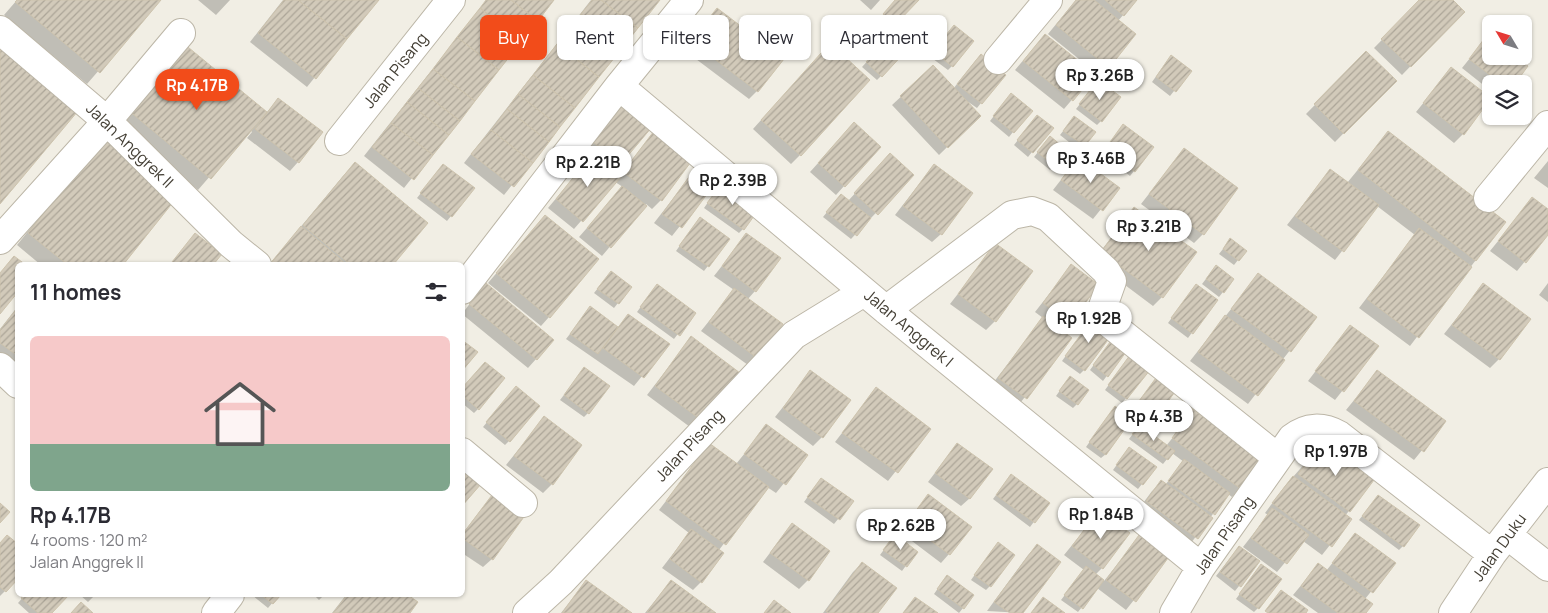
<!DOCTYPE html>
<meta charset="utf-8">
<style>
body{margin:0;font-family:Manrope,sans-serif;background:#f2f2f3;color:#2b2b33;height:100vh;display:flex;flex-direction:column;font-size:19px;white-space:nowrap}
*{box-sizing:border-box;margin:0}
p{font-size:16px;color:#7c7c81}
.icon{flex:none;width:28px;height:28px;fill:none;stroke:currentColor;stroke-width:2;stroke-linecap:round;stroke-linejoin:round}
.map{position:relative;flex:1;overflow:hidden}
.side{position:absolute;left:15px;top:262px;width:450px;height:335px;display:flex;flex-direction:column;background:#fff;border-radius:8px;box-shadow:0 1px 4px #0004}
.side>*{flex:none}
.banner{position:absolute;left:480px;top:15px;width:475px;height:45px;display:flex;gap:10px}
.needle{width:32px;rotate:308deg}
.tools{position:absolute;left:1482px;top:15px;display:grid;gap:10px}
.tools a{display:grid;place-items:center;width:50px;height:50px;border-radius:8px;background:#fff;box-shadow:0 1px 4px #0004;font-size:25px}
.price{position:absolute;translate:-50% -42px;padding:0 11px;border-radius:18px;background:#fff;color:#222;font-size:16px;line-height:32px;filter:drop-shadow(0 1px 2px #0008)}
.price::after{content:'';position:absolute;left:50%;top:30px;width:15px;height:11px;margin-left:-8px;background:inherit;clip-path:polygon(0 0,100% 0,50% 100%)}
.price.on{background:#f24c1a;color:#fff}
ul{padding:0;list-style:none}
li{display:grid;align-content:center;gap:10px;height:265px;padding:0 15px}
li span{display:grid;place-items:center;height:155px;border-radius:8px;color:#555}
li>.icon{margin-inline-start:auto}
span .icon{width:90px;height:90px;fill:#fffc;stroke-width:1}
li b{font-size:21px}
h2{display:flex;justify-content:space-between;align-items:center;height:60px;padding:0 15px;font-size:21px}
.tag{padding:0 18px;border-radius:8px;background:#fff;box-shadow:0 1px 4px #0004;font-size:18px;line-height:45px}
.tag.on{background:#f24c1a;color:#fff}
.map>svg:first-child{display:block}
.shadow{fill:#0003}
.building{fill:url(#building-hatch);stroke:#cdc3ad}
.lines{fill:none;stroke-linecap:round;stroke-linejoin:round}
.minor-casing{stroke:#bcb6a7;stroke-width:30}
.minor{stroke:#fff;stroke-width:28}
.labels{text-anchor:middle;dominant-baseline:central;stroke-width:4;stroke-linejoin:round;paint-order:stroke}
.street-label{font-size:16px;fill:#433e34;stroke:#fff}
</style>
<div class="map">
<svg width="1548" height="613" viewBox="0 0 1548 613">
<defs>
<pattern id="building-hatch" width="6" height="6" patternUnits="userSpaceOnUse" patternTransform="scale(1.25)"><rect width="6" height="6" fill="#d2caba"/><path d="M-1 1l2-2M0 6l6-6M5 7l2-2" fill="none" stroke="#aca598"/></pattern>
</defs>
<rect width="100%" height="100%" fill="#f1eee4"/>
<path class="shadow" d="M17,0H160L87,84L4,15Z
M198,0H230L216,15Z
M283,0H377L307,87L250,42Z
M487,0H509L536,21L404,188L364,156Z
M591,0H658L504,195L464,163Z
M860,0H880L871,10Z
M896,0H917L890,29L879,19Z
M1076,0H1136L1118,21L1108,67L1100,76L1048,34Z
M1421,0H1451L1463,12L1402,75L1374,48Z
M717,9L757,91L749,99L684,50Z
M954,26L952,66L948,70L929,56Z
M1045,35L1093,75L1064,109L1015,70Z
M1487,37L1491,40V56L1513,84H1491V91L1462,68Z
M885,42L881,76L877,80L862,67Z
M183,45L266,113L278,100L298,162L290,171L247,138L252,132L250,130L198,190L117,123Z
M1366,53L1395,81L1335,142L1306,114Z
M821,54L800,155L791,164L753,129Z
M976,60L981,103L977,108L961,97L979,116L939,155L892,105L933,67L953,89Z
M1167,61L1190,71L1170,96L1152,82Z
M1451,69L1463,134L1454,143L1416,112Z
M1098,81L1101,121L1097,125L1076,109Z
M1007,99L1013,132L1009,137L990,121Z
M1033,121L1032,152L1028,157L1014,145Z
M1070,122L1094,132L1079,150L1060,135Z
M650,127L612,171L619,177L657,128L694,156L661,200L652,209L646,204L602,256L579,237L623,187L615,182L574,229L548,208L591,157L577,145Z
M1119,130L1134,171L1130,176L1102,154Z
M846,132L879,147L836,195L810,172Z
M1388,133L1505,222L1410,346L1359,308L1415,235L1377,206L1335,260L1287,225L1330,170L1347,183Z
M1046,142L1066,151L1050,170L1034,157Z
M1184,149L1203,234L1194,243L1141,204Z
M93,151L121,265H41L17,245Z
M1078,158L1118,188L1093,219L1053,190Z
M1548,161V188L1534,178Z
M355,164L391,265H269L343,176Z
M700,164L718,178L672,236L654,223Z
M882,164L912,175L851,239L823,217L837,200L848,201Z
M934,165L941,234L932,242L895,215Z
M439,170L473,189L447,221L417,198Z
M718,188L743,229L739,233L704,208Z
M1532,199L1548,211V233L1517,271L1490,251Z
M1134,208L1162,297L1153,306L1093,261Z
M545,216L549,317L541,326L488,283Z
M696,223L728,240L704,271L676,251Z
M747,234L755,291L747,300L756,357L748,365L701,331L734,290L714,276Z
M1230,240L1238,260L1234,265L1219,254Z
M996,245L995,321L986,330L950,304Z
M1071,266L1070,322L1061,331L1071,338L1017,407L990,387L1043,318L1035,312Z
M1212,271L1223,292L1219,297L1202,284Z
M611,272L618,303L614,308L594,293Z
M1258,275L1316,317L1248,404L1190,361Z
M1548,283V302L1539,295Z
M1483,285L1499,359L1490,368L1444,334Z
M653,290L694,313L674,339L637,312Z
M1192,290L1216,300L1188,338L1168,323Z
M477,294L553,340L528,368L462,314Z
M18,306V368L0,358V329Z
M590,308L617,328L629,315L668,344L634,386L566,339Z
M1089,324L1084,370L1080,374L1062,361Z
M1350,326L1378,346L1335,400L1308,381Z
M691,338L738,373L694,430L647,395Z
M1112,340L1129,346L1103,381L1090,370Z
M1126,361V398L1122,403L1105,390Z
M584,369L588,413L584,417L560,400Z
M811,372L822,437L813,446L775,417Z
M1377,372L1445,422L1414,460L1346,410Z
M1157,377V414L1152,418L1136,406Z
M1066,382L1077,404L1073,408L1056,396Z
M462,389L478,409L474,413L462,403Z
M876,389L929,429L888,481L835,442Z
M512,392L509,441L505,445L483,427Z
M1194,411L1240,488L1232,497L1228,494L1188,547L1138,510L1152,491L1161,482L1165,485L1184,462L1172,453L1163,464L1129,439L1135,431L1166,446Z
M1111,412L1106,454L1101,458L1086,447Z
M544,418L552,484L543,493L506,465Z
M767,426L807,455L776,493L767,487L719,550L701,582L693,590L662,568L689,533L659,510L710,444L736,464Z
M957,444L970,498L961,506L928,482Z
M1322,444L1372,481L1345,516L1350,520L1322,555L1303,541L1277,572L1243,547L1268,515L1265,513L1285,486Z
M1129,448L1142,484L1138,489L1113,470Z
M1011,475L1048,503L1030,527L993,499Z
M817,484L852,502L834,524L804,502Z
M495,492L492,559L483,567L462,553V534Z
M929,496L949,554L941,563L900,532Z
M1378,496L1403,546L1399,550L1359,520Z
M1099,512L1102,568L1095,575L1104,581L1139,537L1167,558L1126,610L1097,588L1078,612L1061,600L1084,570L1064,555Z
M792,524L808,580L799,589L763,562Z
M1355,535L1394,563L1365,599V613H1318L1293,595L1318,565L1326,571Z
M891,540L916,552L902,571L880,555Z
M0,544L18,578L0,596Z
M1037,546L1022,613L987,611L1028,555Z
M994,548L990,586L986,590L971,580Z
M1235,552L1259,561L1235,591L1216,576Z
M862,563L877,613H823L853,572Z
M1257,570L1258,608L1254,612L1236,599Z
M586,581L630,613H561Z
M671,581L714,613H645Z
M943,581L963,608L959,613L934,594Z
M25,595H67L51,613H29L18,603Z
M80,595H95L88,602Z
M252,595H279L268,608Z
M314,595H324L319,600Z
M346,595H406L408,613H332Z"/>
<path class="building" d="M17,0H161L100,73L15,2Z
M284,0H298L347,39L316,79L258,33Z
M298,0H379L347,39Z
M486,0H511L538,21L522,41L480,8Z
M511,0H554L538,21Z
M592,0H601L638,28L623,47L581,14Z
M601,0H660L638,28Z
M895,0H919L895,25L883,14Z
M1076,0H1094L1136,34L1109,68L1056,25Z
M1105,0H1137L1124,16Z
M1419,0H1453L1465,12L1411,67L1381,39Z
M480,8L522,41L499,70L457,37Z
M717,8L784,59L758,92L691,41Z
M581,14L623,47L599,77L557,44Z
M954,25L974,41L953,67L933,51Z
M1045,34L1095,74L1073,101L1023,61Z
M1487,35L1491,38V56H1515L1528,66L1515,84H1502L1469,59Z
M0,36L83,105L0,204Z
M889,36L906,51L882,77L866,62Z
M457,37L499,70L475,101L433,69Z
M183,43L267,112L211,179L128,110Z
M830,43L870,80L801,156L761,120Z
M557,44L599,77L575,108L533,75Z
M1366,51L1397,81L1344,134L1314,104Z
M981,54L1006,75L982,104L957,84Z
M1171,55L1192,71L1176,92L1156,77Z
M933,65L981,116L948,148L900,96Z
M1451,67L1491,98L1464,135L1423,103Z
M433,69L475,101L460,121L418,88Z
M533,75L575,108L560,127L518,94Z
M1098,80L1121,97L1102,122L1079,104Z
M418,88L460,121L449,135L407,102Z
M1011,93L1033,111L1014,133L993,116Z
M518,94L560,127L549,142L507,109Z
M616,97L652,127L620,165L585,135Z
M278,98L323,132L299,163L255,129Z
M407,102L449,135L433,155L391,123Z
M507,109L549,142L533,163L491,130Z
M1037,115L1054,128L1033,153L1017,140Z
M1074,116L1096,132L1085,146L1063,131Z
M854,122L881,147L845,187L818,163Z
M391,123L433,155L414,180L372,147Z
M1123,124L1154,147L1135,172L1105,149Z
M657,127L696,155L662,201L623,172Z
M491,130L533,163L514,187L471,154Z
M1388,131L1506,222L1476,261L1358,170Z
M1050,136L1068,151L1055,166L1037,152Z
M105,137L178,196L123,265H68L28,233Z
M1184,148L1238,188L1204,235L1149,194Z
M890,153L914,175L878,215L854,193Z
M592,154L621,177L583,222L556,199Z
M1078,157L1120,188L1103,211L1061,180Z
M355,162L428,223L393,265H351L303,225Z
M699,163L719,178L682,228L662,214Z
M443,164L475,188L452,217L420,193Z
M934,164L973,193L942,235L903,206Z
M1330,169L1379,205L1344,252L1295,216Z
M723,182L759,209L744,230L707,203Z
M622,186L647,206L611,248L587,228Z
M841,194L871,218L857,236L826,212Z
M1532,197L1548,209V235L1526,263L1498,241Z
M1134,207L1197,252L1163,298L1101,252Z
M545,215L599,259L550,318L496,273Z
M700,217L730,239L709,267L679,246Z
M301,226L347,265H269Z
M1419,228L1472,267L1419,338L1367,299Z
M195,233L222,254L213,265H176L172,262Z
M746,233L781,258L756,292L722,266Z
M1230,238L1247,251L1239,261L1223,249Z
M995,243L1033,271L996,322L958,294Z
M14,256L26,265H18V292L0,314V273Z
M1071,264L1099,285L1070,323L1043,303Z
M1216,265L1234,279L1224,293L1206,279Z
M611,271L632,287L619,304L597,289Z
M1258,273L1317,317L1291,352L1231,309Z
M486,283L554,340L537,360L469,304Z
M1483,283L1531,319L1500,360L1452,325Z
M657,284L696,313L680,336L640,307Z
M1196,284L1218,300L1193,334L1171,318Z
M734,288L783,324L757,358L709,322Z
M590,306L618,327L598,354L570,334Z
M18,307V356L0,343V330Z
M628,314L670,344L644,378L603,348Z
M1225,315L1285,360L1258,396L1198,352Z
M1043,316L1072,338L1027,399L998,378Z
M1093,318L1113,333L1085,371L1065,356Z
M1350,325L1379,346L1344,392L1315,371Z
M1116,334L1131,345L1108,377L1093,365Z
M691,336L740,373L704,422L655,386Z
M462,340L478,352L462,371Z
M1130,355L1150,370L1127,399L1108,385Z
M485,362L505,378L479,410L462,395V388Z
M584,367L610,386L589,414L564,395Z
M810,370L851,400L823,438L783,408Z
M1377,370L1446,421L1424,452L1354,401Z
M1161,371L1180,385L1158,415L1139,401Z
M1070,376L1089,390L1078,405L1059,391Z
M516,386L540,406L510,442L486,422Z
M876,387L931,429L898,473L842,433Z
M1115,406L1132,419L1106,455L1089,442Z
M1193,409L1262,460L1241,489L1172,438Z
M544,416L582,445L553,485L514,456Z
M766,424L808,455L786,485L744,454Z
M1140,425L1175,451L1168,460L1132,434Z
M1322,442L1374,480L1350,512L1298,474Z
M709,443L769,487L726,545L666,501Z
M957,443L993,469L970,499L935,473Z
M1129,447L1157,467L1143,485L1116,465Z
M1184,459L1230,493L1215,515L1168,481Z
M462,469L481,484L462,506Z
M1011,474L1050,503L1035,523L996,495Z
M1293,476L1352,519L1332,547L1272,503Z
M821,478L854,501L840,520L807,497Z
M1161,480L1213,518L1198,539L1146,501Z
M495,491L526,514L493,560L462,538V535Z
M928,494L972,527L950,555L907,523Z
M1378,495L1420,525L1404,547L1362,516Z
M0,503L10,512L0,523Z
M1272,508L1309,535L1287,564L1251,538Z
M1099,510L1130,533L1103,569L1072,546Z
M792,523L830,551L809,581L770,553Z
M691,529L724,553L702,583L670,559Z
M1355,533L1396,563L1373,593L1332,563Z
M895,534L918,552L907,567L883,550Z
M7,535L18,544V579L6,592L0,587V543Z
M1139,535L1168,558L1136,602L1106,580Z
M998,542L1015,555L991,587L974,575Z
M1037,544L1061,562L1023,613H1010L994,602Z
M1239,546L1260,561L1241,587L1220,572Z
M862,562L897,588L878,613H828L826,611Z
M1318,563L1373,604L1366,613H1338L1301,586Z
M1261,564L1282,579L1259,609L1239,594Z
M1086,566L1104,580L1083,609L1064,595Z
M947,575L974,595L964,609L937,589Z
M586,580L632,613H562Z
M671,580L716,613L647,612Z
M1281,590L1308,610L1306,613H1268L1265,611Z
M23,595H69L52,613H38L21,598Z
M261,595H281L273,604Z
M347,595H408L418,602L410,613H333Z
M915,597L938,613H903Z
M1043,597L1065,613H1031Z
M774,600L791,613H764Z
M81,602L93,613H71Z"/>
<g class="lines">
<defs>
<path id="minor" d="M0,30L107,121L231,244L257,265
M998,60L1048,0
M619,86L886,310L1201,567
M339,141L451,0
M1488,198L1548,125
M0,240L107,121L181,33
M462,290L619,86L689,0
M886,310L1012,215L1032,211L1048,217L1106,271L1112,281L1101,312L1104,319L1278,458
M0,367L18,384
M462,452L523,503
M1507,535L1548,567
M216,613L230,595
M527,613L561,582L794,335L864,292
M1174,613L1201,567L1292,438C1307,426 1323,426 1339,435L1492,554
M1453,613L1492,554L1548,482"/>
</defs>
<use href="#minor" class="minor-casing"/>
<use href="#minor" class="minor"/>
</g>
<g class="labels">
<g class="street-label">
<text transform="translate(395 70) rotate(-51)">Jalan Pisang</text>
<text transform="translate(130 145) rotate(44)">Jalan Anggrek II</text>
<text transform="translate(909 328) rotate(40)">Jalan Anggrek I</text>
<text transform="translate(689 445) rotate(-47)">Jalan Pisang</text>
<text transform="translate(1224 535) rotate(-55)">Jalan Pisang</text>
<text transform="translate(1499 547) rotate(-54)">Jalan Duku</text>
</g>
</g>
</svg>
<div class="tools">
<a><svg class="needle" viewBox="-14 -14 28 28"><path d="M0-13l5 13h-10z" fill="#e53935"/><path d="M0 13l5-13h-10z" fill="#7c7c81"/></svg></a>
<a><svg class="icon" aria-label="layers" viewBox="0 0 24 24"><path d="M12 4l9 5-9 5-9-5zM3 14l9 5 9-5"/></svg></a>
</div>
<b class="price" style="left:1100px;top:101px">Rp 3.26B</b>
<b class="price on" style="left:197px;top:111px">Rp 4.17B</b>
<b class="price" style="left:1091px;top:184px">Rp 3.46B</b>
<b class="price" style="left:588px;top:188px">Rp 2.21B</b>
<b class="price" style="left:733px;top:206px">Rp 2.39B</b>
<b class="price" style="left:1149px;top:252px">Rp 3.21B</b>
<b class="price" style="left:1089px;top:344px">Rp 1.92B</b>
<b class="price" style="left:1154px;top:442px">Rp 4.3B</b>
<b class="price" style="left:1336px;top:477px">Rp 1.97B</b>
<b class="price" style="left:1101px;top:540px">Rp 1.84B</b>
<b class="price" style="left:901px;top:551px">Rp 2.62B</b>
<div class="banner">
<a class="tag on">Buy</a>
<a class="tag">Rent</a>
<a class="tag">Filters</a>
<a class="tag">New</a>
<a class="tag">Apartment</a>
</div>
<section class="side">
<h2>11 homes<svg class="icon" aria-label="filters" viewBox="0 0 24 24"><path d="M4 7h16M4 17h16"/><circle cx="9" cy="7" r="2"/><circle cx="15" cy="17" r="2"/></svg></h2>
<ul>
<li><span style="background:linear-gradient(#f6c9c9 70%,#7fa58c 0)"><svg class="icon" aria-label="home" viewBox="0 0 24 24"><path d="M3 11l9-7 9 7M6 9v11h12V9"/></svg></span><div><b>Rp 4.17B</b><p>4 rooms · 120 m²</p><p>Jalan Anggrek II</p></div></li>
</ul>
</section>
</div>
